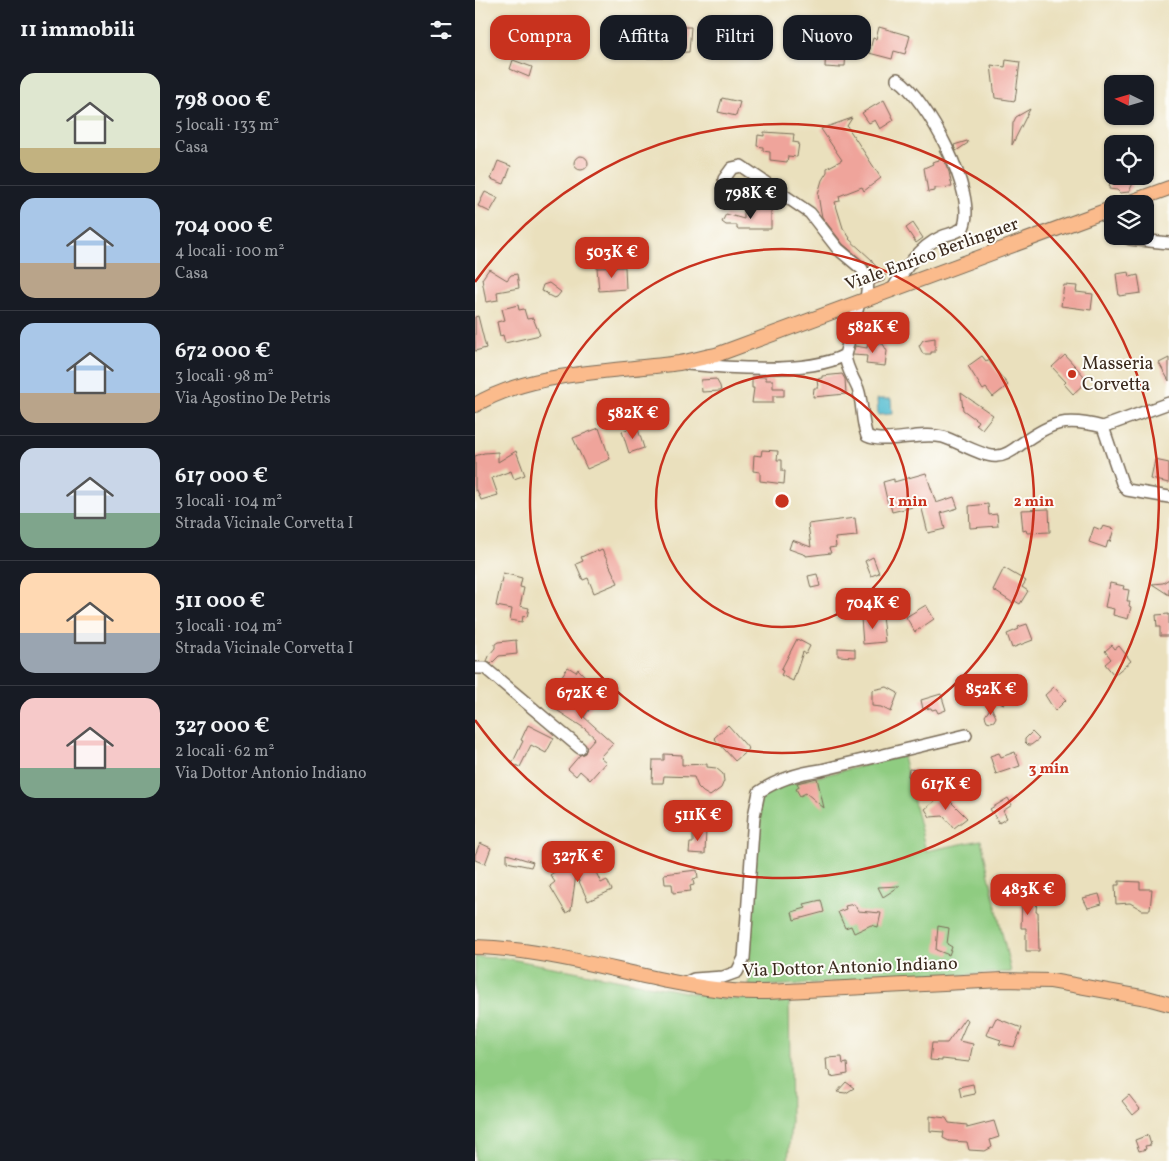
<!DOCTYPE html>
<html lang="it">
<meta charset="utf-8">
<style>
body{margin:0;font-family:Vollkorn,serif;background:#242831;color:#f1f3f6;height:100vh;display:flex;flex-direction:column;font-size:19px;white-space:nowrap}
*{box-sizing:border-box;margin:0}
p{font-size:16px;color:#9ea1a6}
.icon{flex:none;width:28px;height:28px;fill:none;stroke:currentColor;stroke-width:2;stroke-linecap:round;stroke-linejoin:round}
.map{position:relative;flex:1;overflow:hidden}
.sheet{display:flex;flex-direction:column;background:#171b24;width:475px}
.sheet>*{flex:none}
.hud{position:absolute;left:15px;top:15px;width:475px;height:45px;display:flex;gap:10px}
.needle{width:32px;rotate:275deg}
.buttons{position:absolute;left:629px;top:75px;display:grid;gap:10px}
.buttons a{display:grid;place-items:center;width:50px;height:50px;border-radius:10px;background:#171b24;box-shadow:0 1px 4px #0004;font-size:25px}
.price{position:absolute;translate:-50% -42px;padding:0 11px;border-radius:10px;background:#c8321e;color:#fff;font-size:16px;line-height:32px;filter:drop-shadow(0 1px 2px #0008)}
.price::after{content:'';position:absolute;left:50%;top:30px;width:15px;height:11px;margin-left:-8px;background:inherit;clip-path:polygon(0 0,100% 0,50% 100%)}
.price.selected{background:#222;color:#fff}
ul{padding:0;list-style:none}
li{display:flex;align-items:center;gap:15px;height:125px;padding:0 20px}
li+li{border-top:1px solid #363941}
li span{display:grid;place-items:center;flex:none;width:140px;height:100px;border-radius:15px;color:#555}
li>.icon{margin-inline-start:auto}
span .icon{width:60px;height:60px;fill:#fffc;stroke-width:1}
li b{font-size:21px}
h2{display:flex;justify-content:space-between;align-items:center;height:60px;padding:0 20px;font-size:21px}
.tag{padding:0 18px;border-radius:15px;background:#171b24;box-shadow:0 1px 4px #0004;font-size:18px;line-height:45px}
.tag.selected{background:#c8321e;color:#fff}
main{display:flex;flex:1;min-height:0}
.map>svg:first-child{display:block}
.green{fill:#8fcc81;stroke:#657b50}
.water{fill:#54bdd1;stroke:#487478}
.building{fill:#efa49b}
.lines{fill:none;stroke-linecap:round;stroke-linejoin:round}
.minor-casing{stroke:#786a56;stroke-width:14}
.major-casing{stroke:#786a56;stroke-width:16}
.minor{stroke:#fff;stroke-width:11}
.major{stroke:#fbbb8c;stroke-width:14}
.ring{fill:none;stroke:#c8321e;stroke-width:2.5}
.poi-dot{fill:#c8321e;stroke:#fdfcf7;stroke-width:2}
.labels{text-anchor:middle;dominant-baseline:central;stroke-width:4;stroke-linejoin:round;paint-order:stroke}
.street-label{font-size:18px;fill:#3b2a1e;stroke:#fdfcf7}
.poi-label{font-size:18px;fill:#3b2a1e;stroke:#fdfcf7;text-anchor:start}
.centre{fill:#c8321e;stroke:#fdfcf7;stroke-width:2.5}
.ring-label{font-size:15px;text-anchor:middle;font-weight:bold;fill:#c8321e;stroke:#fdfcf7;stroke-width:4;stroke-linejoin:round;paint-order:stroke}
</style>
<main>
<section class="sheet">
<h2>11 immobili<svg class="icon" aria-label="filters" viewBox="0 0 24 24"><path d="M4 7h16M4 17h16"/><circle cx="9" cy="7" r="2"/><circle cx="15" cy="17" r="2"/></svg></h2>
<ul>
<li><span style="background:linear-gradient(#dfe7d0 75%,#c2b280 0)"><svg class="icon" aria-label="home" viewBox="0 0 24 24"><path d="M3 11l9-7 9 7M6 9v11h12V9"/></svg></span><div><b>798 000 €</b><p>5 locali · 133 m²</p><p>Casa</p></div></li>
<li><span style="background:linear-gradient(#a9c7e8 65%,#b9a48a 0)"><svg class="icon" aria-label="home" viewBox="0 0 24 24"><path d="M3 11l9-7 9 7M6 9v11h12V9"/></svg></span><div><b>704 000 €</b><p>4 locali · 100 m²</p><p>Casa</p></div></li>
<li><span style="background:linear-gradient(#a9c7e8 70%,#b9a48a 0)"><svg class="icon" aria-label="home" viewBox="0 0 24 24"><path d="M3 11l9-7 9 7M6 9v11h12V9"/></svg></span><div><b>672 000 €</b><p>3 locali · 98 m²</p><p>Via Agostino De Petris</p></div></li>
<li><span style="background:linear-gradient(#c9d6e8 65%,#7fa58c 0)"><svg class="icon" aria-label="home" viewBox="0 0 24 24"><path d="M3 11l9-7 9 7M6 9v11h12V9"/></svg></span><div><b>617 000 €</b><p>3 locali · 104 m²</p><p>Strada Vicinale Corvetta I</p></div></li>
<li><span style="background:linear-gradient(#ffd9b3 60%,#9aa5b1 0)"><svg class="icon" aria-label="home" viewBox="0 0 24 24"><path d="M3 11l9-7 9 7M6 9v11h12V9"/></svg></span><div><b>511 000 €</b><p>3 locali · 104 m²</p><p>Strada Vicinale Corvetta I</p></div></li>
<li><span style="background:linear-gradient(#f6c9c9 70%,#7fa58c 0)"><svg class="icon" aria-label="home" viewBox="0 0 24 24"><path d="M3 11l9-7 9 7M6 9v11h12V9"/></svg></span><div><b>327 000 €</b><p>2 locali · 62 m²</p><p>Via Dottor Antonio Indiano</p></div></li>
</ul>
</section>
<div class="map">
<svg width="694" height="1161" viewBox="0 0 694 1161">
<rect width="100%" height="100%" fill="#fdfcf7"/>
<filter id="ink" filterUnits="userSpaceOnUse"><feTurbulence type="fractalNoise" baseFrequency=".02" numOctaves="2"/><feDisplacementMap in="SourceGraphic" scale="10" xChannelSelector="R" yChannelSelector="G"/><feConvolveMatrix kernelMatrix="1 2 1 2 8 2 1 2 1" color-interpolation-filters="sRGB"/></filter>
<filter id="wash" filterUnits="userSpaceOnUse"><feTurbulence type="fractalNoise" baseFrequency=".0096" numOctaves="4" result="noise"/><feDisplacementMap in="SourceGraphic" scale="20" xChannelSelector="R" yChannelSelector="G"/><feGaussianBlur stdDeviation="1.12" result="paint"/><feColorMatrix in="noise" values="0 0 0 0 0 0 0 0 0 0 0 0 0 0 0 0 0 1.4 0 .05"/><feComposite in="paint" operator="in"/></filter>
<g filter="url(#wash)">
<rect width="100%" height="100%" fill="#eae0bd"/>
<path class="green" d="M428,756L451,851L506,840L536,972L308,985L274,986L277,960L272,958L283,795L300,787Z
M0,957L30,958L247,999H314L316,1122L313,1161H0Z"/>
<path class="water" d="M402,399H416L417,414L403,415Z"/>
<g id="blocks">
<path class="building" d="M245,21L253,22L248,49L240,47Z
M194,27H216L214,52L188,53V58H172V45L194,41Z
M404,27L435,36L430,54L419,51L417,59L394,53L398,38L401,39Z
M351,45L366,46V50H371L370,66H365V68L350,67Z
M38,60L57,67L54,77L35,69Z
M531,60L545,62L540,101L520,98L516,65L530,67Z
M247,98L265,102L261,116L243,112Z
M409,100L419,120L405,129L400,120L394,123L387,113Z
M555,109L537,145L538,123L541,117Z
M377,118L372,126L406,178L389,191L387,187L364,196L365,201L360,202L368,228L375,238L374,239L397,260V262L410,275L409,281L400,284L394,266L368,244L347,217L345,207L343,194L347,180L352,172V168L367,160L346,129Z
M289,132L319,134L318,142L324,143L322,157L313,156L312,162L295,160V152L288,151V147L282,146L283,135L289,136Z
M492,141L493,143L481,151L479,145Z
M464,151H465L474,172L477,187L460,188V191L453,192L449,168L458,164L457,162L468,159Z
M99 163a7 7 0 1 1 14 0a7 7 0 1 1-14 0Z
M23,161L36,166L29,184L16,179Z
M636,176H644L645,178L657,177L658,183L654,192L645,193L642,190L634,189Z
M10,192L23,198L15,212L3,206Z
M269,209H296V229H262V225H251L247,222L251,214L269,219Z
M438,223L448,238L441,243L431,228Z
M150,267L151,289L124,291L122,268Z
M14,269L32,280L36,275L42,274L44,288L22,292L23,300L11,302L7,279Z
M654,272L655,277L663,275L666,293L644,296L641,274Z
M74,283L86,292L82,297L79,298L73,295L72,293L66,291L68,285Z
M589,285L602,286L601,292L618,294L616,310L586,306Z
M43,305L44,310L49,309L52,319L58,318L65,335L30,343L28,335L25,336L22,322L30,320L27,309Z
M3,316L11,348L0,351V317Z
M460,338V352H456V354H448L444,346L448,340Z
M393,343L408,344L412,351L410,366L391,364L392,356L378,355L380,346L392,348Z
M590,355L609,376L608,378L611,382L598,394L589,384L591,382L577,367Z
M507,356L511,361L513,360L533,385L518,397L511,388L508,390L493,366Z
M694,358V381L684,363Z
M367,374L370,379L371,394L338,397L339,388H343L342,379L347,378V376Z
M277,377H291V380H298V388H309V396H298V403H277L279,388H277Z
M241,379L245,386L246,391L227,392L226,380Z
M486,393L518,415L507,429L501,424L503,421L488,410Z
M162,426L169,448L154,453L147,431Z
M124,428L135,459L112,469L98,438Z
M287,450L303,451L302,460H307V471H310L309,484L285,481V472L278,471L279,455L286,456Z
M41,451L50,475L39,479L36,471L17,478L23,495L6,500L2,490L0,491V456L9,453L23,452V462Z
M680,460L694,463V483L676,479Z
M451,473L461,503L479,497L483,508L466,513L470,529L453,533L446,505L417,512L415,504H413L408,482L419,479V482Z
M513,504L514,515L522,514L523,526L495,528L494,506Z
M574,509L575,532L552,533L551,530L548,531L546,510Z
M380,518L382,536L360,538L361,547L354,548L356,553L331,556V555L314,549L317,540L336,547L333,524Z
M628,526L639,529L635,542L633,541L631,548L614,542L619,527L626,530Z
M122,550L123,552L127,550L143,583L119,593L113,578L108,580L101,564L108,561L106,557Z
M398,557L404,573L396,576L390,561Z
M529,568L551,581L547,587L553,591L545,604L540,601L538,603L518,590Z
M28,573L47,578L45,587L49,588L45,606L54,608L52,617L48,616L47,622L35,620L37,609L21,606Z
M342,574L345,586L336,588L333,576Z
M694,579V595L677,584L688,583Z
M635,583L649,586L648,589L654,590L652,601H655L654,606L656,607L653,619L638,615L639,609L630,607Z
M451,605L459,619L440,632L431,617Z
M694,614V636H685V627H682L681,615Z
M407,616L410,642L388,644L386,618Z
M552,624L558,640L537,648L532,634L544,629L543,627Z
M322,639L335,646L331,654L328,652L318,681L306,675L308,671L306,670Z
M41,640L42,654L24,656L16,664L12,661L15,654L20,648V644L23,642Z
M637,645L640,649L644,646L656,661L639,675L630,664L636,659L630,651Z
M363,648L380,649V657L363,656Z
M93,667L101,672L103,669L126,693L109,717L138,743L125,757L131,762L115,780L105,771L101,776L93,769L105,755L110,753L112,747L120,738L109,728L80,709L81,708L77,705L91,684L84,680Z
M412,687L423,693L416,712L406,707L397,706V690Z
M579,687L591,700L580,711L570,695Z
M505,690L532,695L529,704L503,694Z
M466,694L471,710L463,713L461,709L457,710L456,708L448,709L446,700Z
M516,707L521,717L519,721L516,722L512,721L510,716Z
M53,725L79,738L71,753L56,745L45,767L37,764L48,741L46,740Z
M253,725L274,749L260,761L239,738Z
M557,732L564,739L556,745H553L550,742V739Z
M540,752L545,766L521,774L515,756L524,753L526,757Z
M189,754L207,755V765L232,764V767L241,768L248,774L249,781L246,788L235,796L228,792L223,787L219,777L189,776L188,783H177L178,760H189Z
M434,769L452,771L450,787L442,795L437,787L438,780L433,776Z
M342,778L349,808L331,793L325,796L321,789L324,787L322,783Z
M468,794L492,818L479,828L468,816L455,817L450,809Z
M533,798L537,805L528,811L532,818L524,823L515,809Z
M218,829H231L230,854L214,853L215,843H218Z
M5,843L16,848L10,864L0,860V855Z
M32,854L58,862L56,867L32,862Z
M114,857L126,883L132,880L137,890L113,901L101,875L96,910L91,913L75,886L80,882L75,875L84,869V870Z
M222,870L223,878L218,879L219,885L215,886L216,891L198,893L197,884H190L189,874Z
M644,881L665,882V889H677L675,910H667L655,903L641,904L640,885H644Z
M425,886L408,897L403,887Z
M527,889L566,894L565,899H562L561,912H563L564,951H551V928H546L547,899L527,898Z
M624,894L627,904L613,908L608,898Z
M346,900L349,912L319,920L317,912L331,908L329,904Z
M379,904L383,911L406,913L403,927L396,925L379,933L376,926L370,928L363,912L371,909L370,906Z
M463,926L474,928L472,944L477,947L474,955L461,950Z
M490,1018L493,1020L484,1041L498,1044L494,1062L467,1059V1061L455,1060L457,1043H472Z
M521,1018L547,1028L539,1047L524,1044L526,1040L511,1035L515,1025L517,1026Z
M367,1057L368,1064L372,1063L373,1074L356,1077L355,1071L352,1070L351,1058Z
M371,1082L379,1088L371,1093L362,1092Z
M498,1084L500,1094L486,1097L484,1087Z
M654,1095L665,1109L658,1115L647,1101Z
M455,1116L471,1118L474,1123L492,1125V1128L519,1121L524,1137L515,1140L517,1147L510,1151L494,1150L492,1142L474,1141L468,1138L469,1132L455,1131Z
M673,1135L676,1145L670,1146L671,1149L664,1151L660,1140Z"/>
</g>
</g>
<g filter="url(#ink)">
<use href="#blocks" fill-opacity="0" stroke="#786a56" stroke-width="1"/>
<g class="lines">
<defs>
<path id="minor" d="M249,179L257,168L266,166L335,213L363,249L387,269L393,282L391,300
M628,212L638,228
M647,236L655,239L694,243
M417,290C429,270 444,247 466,237C473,234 481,233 488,228C504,195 451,97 422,79
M370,355L384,303
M212,364C253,368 335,374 370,355C371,368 378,377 383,389C388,403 386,420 392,436C411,445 444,431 468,437C482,441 509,458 522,456C530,456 540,449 546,444C577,422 590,417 628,427L647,483L652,490L694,497
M628,427L694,403
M0,668H10L105,748
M210,983L219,979L248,977L262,972L269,958L279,816L284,792C302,780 324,773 346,770L491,735"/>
<path id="major" d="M650,204L694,188
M0,405C56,371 140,372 204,363C216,361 229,357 241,355L638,208
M0,947C87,949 171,983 257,991C269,992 281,992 292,992L528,980L576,981L672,998L694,1004"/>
</defs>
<use href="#minor" class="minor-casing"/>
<use href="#major" class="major-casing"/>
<use href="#minor" class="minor"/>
<use href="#major" class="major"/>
</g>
</g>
<g class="ring">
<circle cx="307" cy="501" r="126"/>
<circle cx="307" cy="501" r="252"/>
<path d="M0 282A377 377 0 1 1 0 720"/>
</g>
<circle class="poi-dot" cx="597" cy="374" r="5"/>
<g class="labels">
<g class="street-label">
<text transform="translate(457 255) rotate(-20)">Viale Enrico Berlinguer</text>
<text transform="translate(375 968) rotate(-2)">Via Dottor Antonio Indiano</text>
</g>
<g class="poi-label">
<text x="607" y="364">Masseria<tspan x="607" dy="21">Corvetta</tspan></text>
</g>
</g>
<circle cx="307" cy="501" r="8" class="centre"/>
<g class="ring-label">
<text x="433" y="506">1 min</text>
<text x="559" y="506">2 min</text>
<text x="574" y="773">3 min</text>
</g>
</svg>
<div class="buttons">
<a><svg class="needle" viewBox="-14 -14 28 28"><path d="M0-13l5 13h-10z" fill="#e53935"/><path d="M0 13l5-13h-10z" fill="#9ea1a6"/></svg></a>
<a><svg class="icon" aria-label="locate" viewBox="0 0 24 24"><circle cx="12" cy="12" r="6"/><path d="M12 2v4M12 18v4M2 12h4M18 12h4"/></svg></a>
<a><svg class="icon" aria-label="layers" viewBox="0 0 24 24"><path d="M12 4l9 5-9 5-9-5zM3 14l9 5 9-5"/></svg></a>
</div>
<b class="price selected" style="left:276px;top:220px">798K €</b>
<b class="price" style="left:137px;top:279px">503K €</b>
<b class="price" style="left:398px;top:354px">582K €</b>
<b class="price" style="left:158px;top:440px">582K €</b>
<b class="price" style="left:398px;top:630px">704K €</b>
<b class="price" style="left:516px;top:716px">852K €</b>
<b class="price" style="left:107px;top:720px">672K €</b>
<b class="price" style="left:471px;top:811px">617K €</b>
<b class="price" style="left:223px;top:842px">511K €</b>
<b class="price" style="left:103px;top:883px">327K €</b>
<b class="price" style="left:553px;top:916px">483K €</b>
<div class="hud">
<a class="tag selected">Compra</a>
<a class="tag">Affitta</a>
<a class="tag">Filtri</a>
<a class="tag">Nuovo</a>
</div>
</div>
</main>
